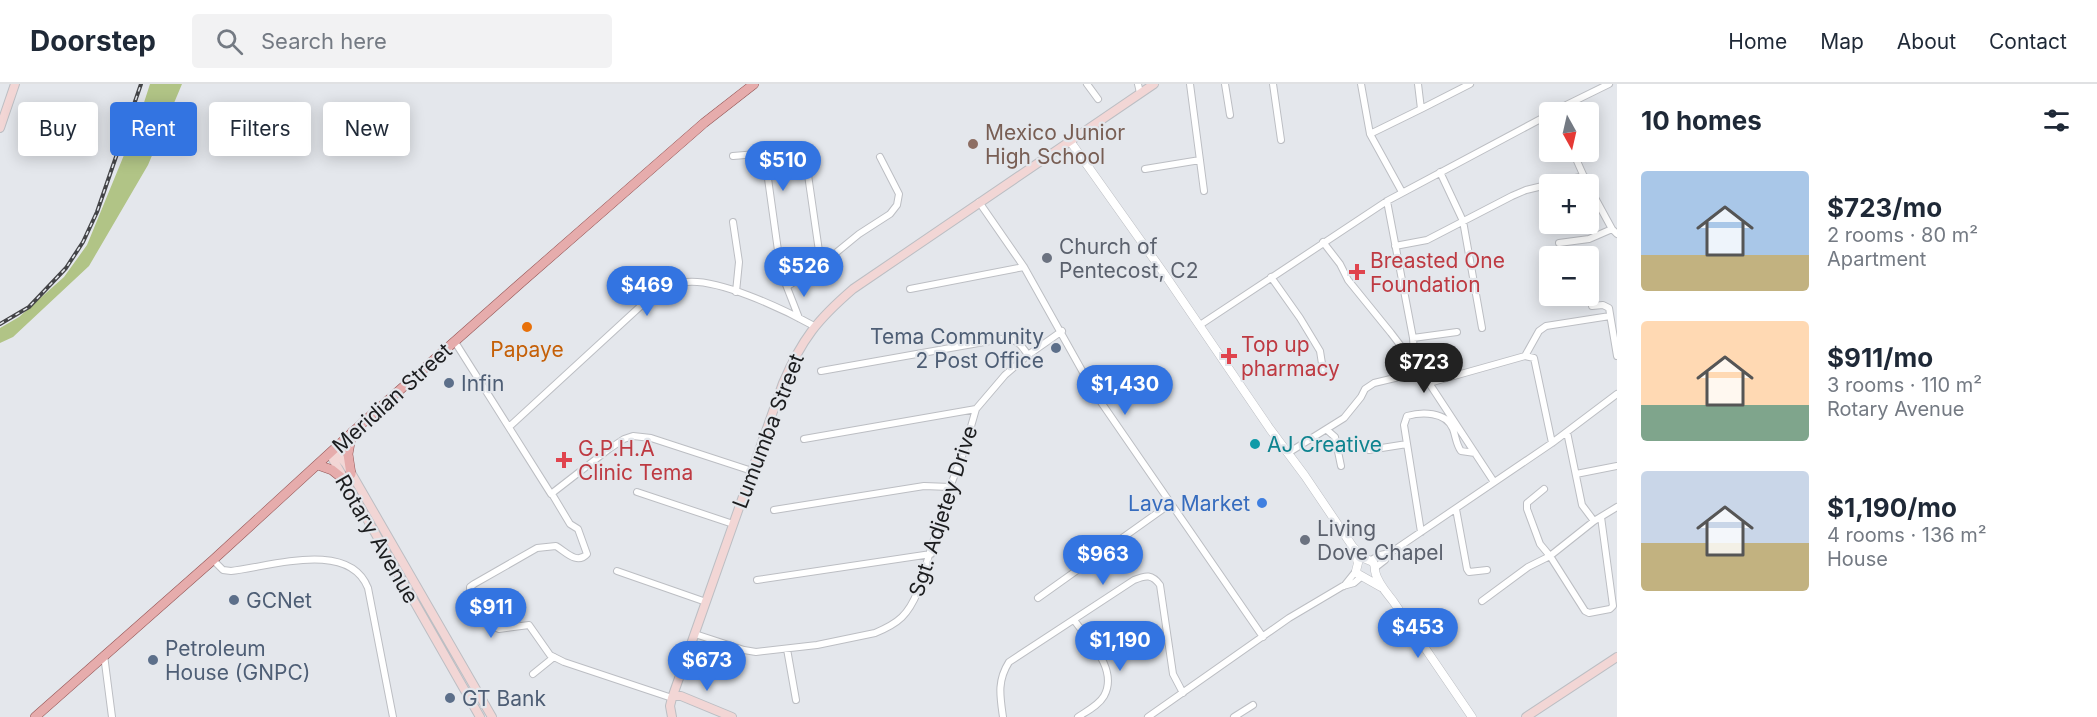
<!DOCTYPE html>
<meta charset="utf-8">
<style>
body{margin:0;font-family:Inter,sans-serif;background:#f2f2f3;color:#1f2937;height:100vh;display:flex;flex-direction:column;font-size:22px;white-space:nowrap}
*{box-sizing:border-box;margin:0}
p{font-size:20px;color:#747a83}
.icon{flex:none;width:33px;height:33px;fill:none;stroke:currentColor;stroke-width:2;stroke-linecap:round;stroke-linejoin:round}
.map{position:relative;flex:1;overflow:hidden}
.sheet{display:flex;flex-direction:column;background:#fff;width:480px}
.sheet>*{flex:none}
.guide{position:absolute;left:18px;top:18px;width:570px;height:54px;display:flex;gap:12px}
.needle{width:39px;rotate:172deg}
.tools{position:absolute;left:1539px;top:18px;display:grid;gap:12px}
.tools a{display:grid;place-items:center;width:60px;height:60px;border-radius:6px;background:#fff;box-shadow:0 3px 15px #0003;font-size:30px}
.price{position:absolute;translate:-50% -51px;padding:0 14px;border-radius:21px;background:#3374e1;color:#fff;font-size:20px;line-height:39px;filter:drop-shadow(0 2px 3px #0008)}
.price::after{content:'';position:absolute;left:50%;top:36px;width:18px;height:14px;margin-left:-9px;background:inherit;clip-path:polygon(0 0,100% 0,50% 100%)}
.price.selected{background:#222;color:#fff}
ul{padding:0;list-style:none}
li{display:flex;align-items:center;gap:18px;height:150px;padding:0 24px}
li span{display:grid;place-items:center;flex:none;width:168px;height:120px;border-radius:6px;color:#555}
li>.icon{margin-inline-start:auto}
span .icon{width:72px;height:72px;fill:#fffc;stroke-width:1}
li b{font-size:26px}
h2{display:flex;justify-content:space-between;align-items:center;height:72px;padding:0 24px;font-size:26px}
.chip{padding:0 21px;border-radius:6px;background:#fff;box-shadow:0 3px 15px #0003;font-size:21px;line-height:54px}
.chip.selected{background:#3374e1;color:#fff}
header{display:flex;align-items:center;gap:36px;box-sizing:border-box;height:84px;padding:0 30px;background:#fff;border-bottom:2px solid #e0e1e3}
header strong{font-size:28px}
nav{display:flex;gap:33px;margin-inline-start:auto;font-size:21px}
.search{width:420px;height:54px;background:#f2f2f3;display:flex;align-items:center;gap:15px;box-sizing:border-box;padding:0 21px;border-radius:6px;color:#747a83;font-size:22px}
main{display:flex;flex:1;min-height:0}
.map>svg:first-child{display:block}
.grass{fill:#b1c486}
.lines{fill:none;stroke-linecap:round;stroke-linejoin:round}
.minor-casing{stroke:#bcbec3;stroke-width:8}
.tertiary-casing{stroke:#bcbec3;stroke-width:9}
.secondary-casing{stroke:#bcbec3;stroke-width:10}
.primary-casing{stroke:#945656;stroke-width:10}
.minor{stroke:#fff;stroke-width:6}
.tertiary{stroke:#fff;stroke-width:8}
.secondary{stroke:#f2d6d5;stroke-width:8}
.primary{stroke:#e6acac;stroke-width:9}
.rail-casing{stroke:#434447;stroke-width:4}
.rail{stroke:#e4e7ec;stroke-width:1.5;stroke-dasharray:4.5;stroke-linecap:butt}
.education-dot{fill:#8d6e63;stroke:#e4e7ec;stroke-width:2}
.worship-dot{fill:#6b7280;stroke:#e4e7ec;stroke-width:2}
.health-dot{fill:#e0444e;stroke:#e4e7ec;stroke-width:2}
.food-dot{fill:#e8710a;stroke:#e4e7ec;stroke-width:2}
.service-dot{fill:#5c6f8a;stroke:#e4e7ec;stroke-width:2}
.culture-dot{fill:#0f9aa8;stroke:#e4e7ec;stroke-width:2}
.shop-dot{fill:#3f7fe0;stroke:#e4e7ec;stroke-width:2}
.labels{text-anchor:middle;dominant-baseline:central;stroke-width:4.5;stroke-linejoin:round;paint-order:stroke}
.education-label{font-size:21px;fill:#785e54;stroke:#e4e7ec;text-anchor:start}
.worship-label{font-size:21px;fill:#5b616d;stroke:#e4e7ec;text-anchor:start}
.health-label{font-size:21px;fill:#be3a42;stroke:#e4e7ec;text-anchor:start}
.service-label{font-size:21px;fill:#4e5e75;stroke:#e4e7ec;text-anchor:start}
.food-label{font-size:21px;fill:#c56008;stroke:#e4e7ec}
.street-label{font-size:21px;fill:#1c1d1f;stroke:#e4e7ec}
.culture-label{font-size:21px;fill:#0d838f;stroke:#e4e7ec;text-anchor:start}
.shop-label{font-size:21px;fill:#366cbe;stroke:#e4e7ec;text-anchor:end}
</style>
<header>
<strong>Doorstep</strong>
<div class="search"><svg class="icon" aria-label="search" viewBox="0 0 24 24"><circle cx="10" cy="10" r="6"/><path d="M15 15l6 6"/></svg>Search here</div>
<nav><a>Home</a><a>Map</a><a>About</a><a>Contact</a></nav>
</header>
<main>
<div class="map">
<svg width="1617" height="633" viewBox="0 0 1617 633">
<rect width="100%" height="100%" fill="#e4e7ec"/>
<path class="grass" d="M150,0H182L148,81L89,182L13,253L0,259V244L19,233L64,193L87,161L138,37Z"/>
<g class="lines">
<defs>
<path id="minor" d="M1087,0L1098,15
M1138,0L1140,9
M1190,0L1204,107
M1225,0L1230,31
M1273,0L1281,56
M1361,0L1370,50L1402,108
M1421,25L1470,0
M1552,28L1609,0
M1370,50L1421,25L1418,0
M1573,68L1585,95
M805,70L821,181
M733,72L757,70L765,73L781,188L799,234
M1145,85L1200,76
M1440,88L1463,137L1482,244
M1588,101L1612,145L1617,150
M1387,117L1413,254L1415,282
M979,118L1024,183L1094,308L1263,553
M733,138L739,178L736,208
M1323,158L1340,180L1348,196L1391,249L1429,299L1525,272L1534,274L1552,359
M1559,159L1589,155L1612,145
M1395,162L1427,156L1512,112L1526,106L1584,92
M1271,193L1300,234L1320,267L1323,286
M788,202L821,181L859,150L890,130L897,121L899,110L880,73
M910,205L1024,183
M1592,222L1603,221L1609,224L1617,272
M1200,241L1387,117L1550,30
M1413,254L1457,248
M455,258L551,410L609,365L624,355L633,352L651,354L752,387
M1525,272L1539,247L1546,242L1610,232
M821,287L1001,255C1016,254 1020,259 1028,271
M1429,299L1494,398
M509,343L644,219C656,212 668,202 681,199C713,191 785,226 814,242
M1327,346L1335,353L1341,382
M1567,348L1582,421L1594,437
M804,355L976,325
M1369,366L1407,360
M1288,369L1344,334L1361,313L1365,305L1374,299L1420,288
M1576,390L1617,382
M1544,405L1527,419V425L1540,460L1550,472L1585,527L1589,529L1610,525L1613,522L1601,433
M637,408L733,440
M552,410L570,440L578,445L587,470C577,481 566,468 556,462L537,464L474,500L470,503V508L489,541L499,545L529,541L550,571L564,578L672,614
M1456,425L1467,485L1469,488L1487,486
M774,426L924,402L950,403
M1421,448L1404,341L1407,332C1421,328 1446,327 1453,345C1456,353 1456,360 1461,367L1475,369
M213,476L223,486L231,487C269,483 349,455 368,504L393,633
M1371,476L1380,471L1390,469
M1376,483L1385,476L1390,469L1552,359L1617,310
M617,487L706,518
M757,496L931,470
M1344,502L1356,487
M1038,514L1170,420
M1482,517L1528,483L1550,472L1594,437L1617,423
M1074,536C1088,556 1119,585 1104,612C1099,621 1087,627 1078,633
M695,550L744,566L756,568L817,561L875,549C899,539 908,531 918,507L950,403L964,367L976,325L1005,291L1028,271L1062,247
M787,565L796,616
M104,571L112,633
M533,590L554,573
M1003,633C1000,612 997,597 1009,578L1134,496C1146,491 1152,490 1160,501L1173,590L1183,609
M1148,633L1289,534L1343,502L1354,499L1361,493
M1234,633L1253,621"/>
<path id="tertiary" d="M1070,57L1163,188L1270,345L1305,392L1353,463L1358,479L1356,487L1358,490L1381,503
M1353,463L1366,475L1373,478C1375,481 1375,484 1375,487C1377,498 1386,508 1393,517L1472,633"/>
<path id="secondary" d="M0,44L15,0
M334,366L346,380L492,633
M330,370L480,633
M674,612H681L732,633
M672,633L670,622L672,614L783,299C802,255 817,236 853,205L1154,0
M1526,633L1617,573"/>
<path id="primary" d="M318,381L332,386L342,394
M351,390L348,370L352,348
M35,633L213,476L367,335L523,197L704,39L754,0"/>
</defs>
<use href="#minor" class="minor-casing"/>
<use href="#tertiary" class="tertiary-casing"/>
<use href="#secondary" class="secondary-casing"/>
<use href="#primary" class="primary-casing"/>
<use href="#minor" class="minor"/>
<use href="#tertiary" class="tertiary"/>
<use href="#secondary" class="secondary"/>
<use href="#primary" class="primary"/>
<defs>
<path id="rail" d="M0,240L29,223L66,184L83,158L97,128L141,0"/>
</defs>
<use href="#rail" class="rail-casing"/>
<use href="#rail" class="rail"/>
</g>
<circle class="education-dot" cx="973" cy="60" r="6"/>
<g class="worship-dot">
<circle cx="1047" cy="174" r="6"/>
<circle cx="1305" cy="456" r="6"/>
</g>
<g class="health-dot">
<path d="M1354 179h6v6h6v6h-6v6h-6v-6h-6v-6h6z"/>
<path d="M1226 263h6v6h6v6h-6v6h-6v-6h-6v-6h6z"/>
<path d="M561 367h6v6h6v6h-6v6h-6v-6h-6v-6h6z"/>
</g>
<circle class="food-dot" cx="527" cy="243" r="6"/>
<g class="service-dot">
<circle cx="1056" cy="264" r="6"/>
<circle cx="449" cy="299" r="6"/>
<circle cx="234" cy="516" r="6"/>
<circle cx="153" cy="576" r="6"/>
<circle cx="450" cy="614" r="6"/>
</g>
<circle class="culture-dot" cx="1255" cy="360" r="6"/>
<circle class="shop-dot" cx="1262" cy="419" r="6"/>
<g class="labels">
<g class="education-label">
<text x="985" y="48">Mexico Junior<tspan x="985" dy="24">High School</tspan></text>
</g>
<g class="worship-label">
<text x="1059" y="162">Church of<tspan x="1059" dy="24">Pentecost, C2</tspan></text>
<text x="1317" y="444">Living<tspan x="1317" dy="24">Dove Chapel</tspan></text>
</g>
<g class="health-label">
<text x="1370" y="176">Breasted One<tspan x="1370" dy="24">Foundation</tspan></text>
<text x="1241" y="260">Top up<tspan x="1241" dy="24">pharmacy</tspan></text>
<text x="578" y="364">G.P.H.A<tspan x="578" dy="24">Clinic Tema</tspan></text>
</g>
<g class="service-label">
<text x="1044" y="252" text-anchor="end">Tema Community<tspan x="1044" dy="24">2 Post Office</tspan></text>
<text x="461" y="299">Infin</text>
<text x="246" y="516">GCNet</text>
<text x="165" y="564">Petroleum<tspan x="165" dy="24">House (GNPC)</tspan></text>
<text x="462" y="614">GT Bank</text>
</g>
<g class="food-label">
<text x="527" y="265">Papaye</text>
</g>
<g class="street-label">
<text transform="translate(392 314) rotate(-42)">Meridian Street</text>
<text transform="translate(768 347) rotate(-69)">Lumumba Street</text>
<text transform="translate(943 427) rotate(-72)">Sgt. Adjetey Drive</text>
<text transform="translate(377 455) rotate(60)">Rotary Avenue</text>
</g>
<g class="culture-label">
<text x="1267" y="360">AJ Creative</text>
</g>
<g class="shop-label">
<text x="1250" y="419">Lava Market</text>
</g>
</g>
</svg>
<div class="tools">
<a><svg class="needle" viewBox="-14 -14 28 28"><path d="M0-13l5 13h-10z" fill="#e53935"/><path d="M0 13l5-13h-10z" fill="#747a83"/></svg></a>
<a>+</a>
<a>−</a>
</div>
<b class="price" style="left:783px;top:108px">$510</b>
<b class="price" style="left:804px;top:214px">$526</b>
<b class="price" style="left:647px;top:233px">$469</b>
<b class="price selected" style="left:1424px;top:310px">$723</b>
<b class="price" style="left:1125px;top:332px">$1,430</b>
<b class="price" style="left:1103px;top:502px">$963</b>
<b class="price" style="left:491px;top:555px">$911</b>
<b class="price" style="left:1418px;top:575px">$453</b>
<b class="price" style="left:1120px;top:588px">$1,190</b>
<b class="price" style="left:707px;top:608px">$673</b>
<div class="guide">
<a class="chip">Buy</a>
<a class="chip selected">Rent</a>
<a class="chip">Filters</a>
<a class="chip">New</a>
</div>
</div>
<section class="sheet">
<h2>10 homes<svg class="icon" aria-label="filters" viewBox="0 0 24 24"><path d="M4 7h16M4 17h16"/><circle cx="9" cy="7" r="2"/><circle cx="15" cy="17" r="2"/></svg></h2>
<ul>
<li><span style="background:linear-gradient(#a9c7e8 70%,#c2b280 0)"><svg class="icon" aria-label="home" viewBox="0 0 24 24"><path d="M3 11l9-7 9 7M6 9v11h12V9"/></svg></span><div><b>$723/mo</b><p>2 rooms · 80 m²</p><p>Apartment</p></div></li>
<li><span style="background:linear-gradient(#ffd9b3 70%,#7fa58c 0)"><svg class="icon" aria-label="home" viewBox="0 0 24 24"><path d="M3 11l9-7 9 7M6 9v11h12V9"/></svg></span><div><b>$911/mo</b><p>3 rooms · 110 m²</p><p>Rotary Avenue</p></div></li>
<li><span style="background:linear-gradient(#c9d6e8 60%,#c2b280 0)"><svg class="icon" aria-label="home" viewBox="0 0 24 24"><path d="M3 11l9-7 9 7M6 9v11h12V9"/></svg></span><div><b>$1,190/mo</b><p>4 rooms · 136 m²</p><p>House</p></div></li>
</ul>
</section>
</main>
